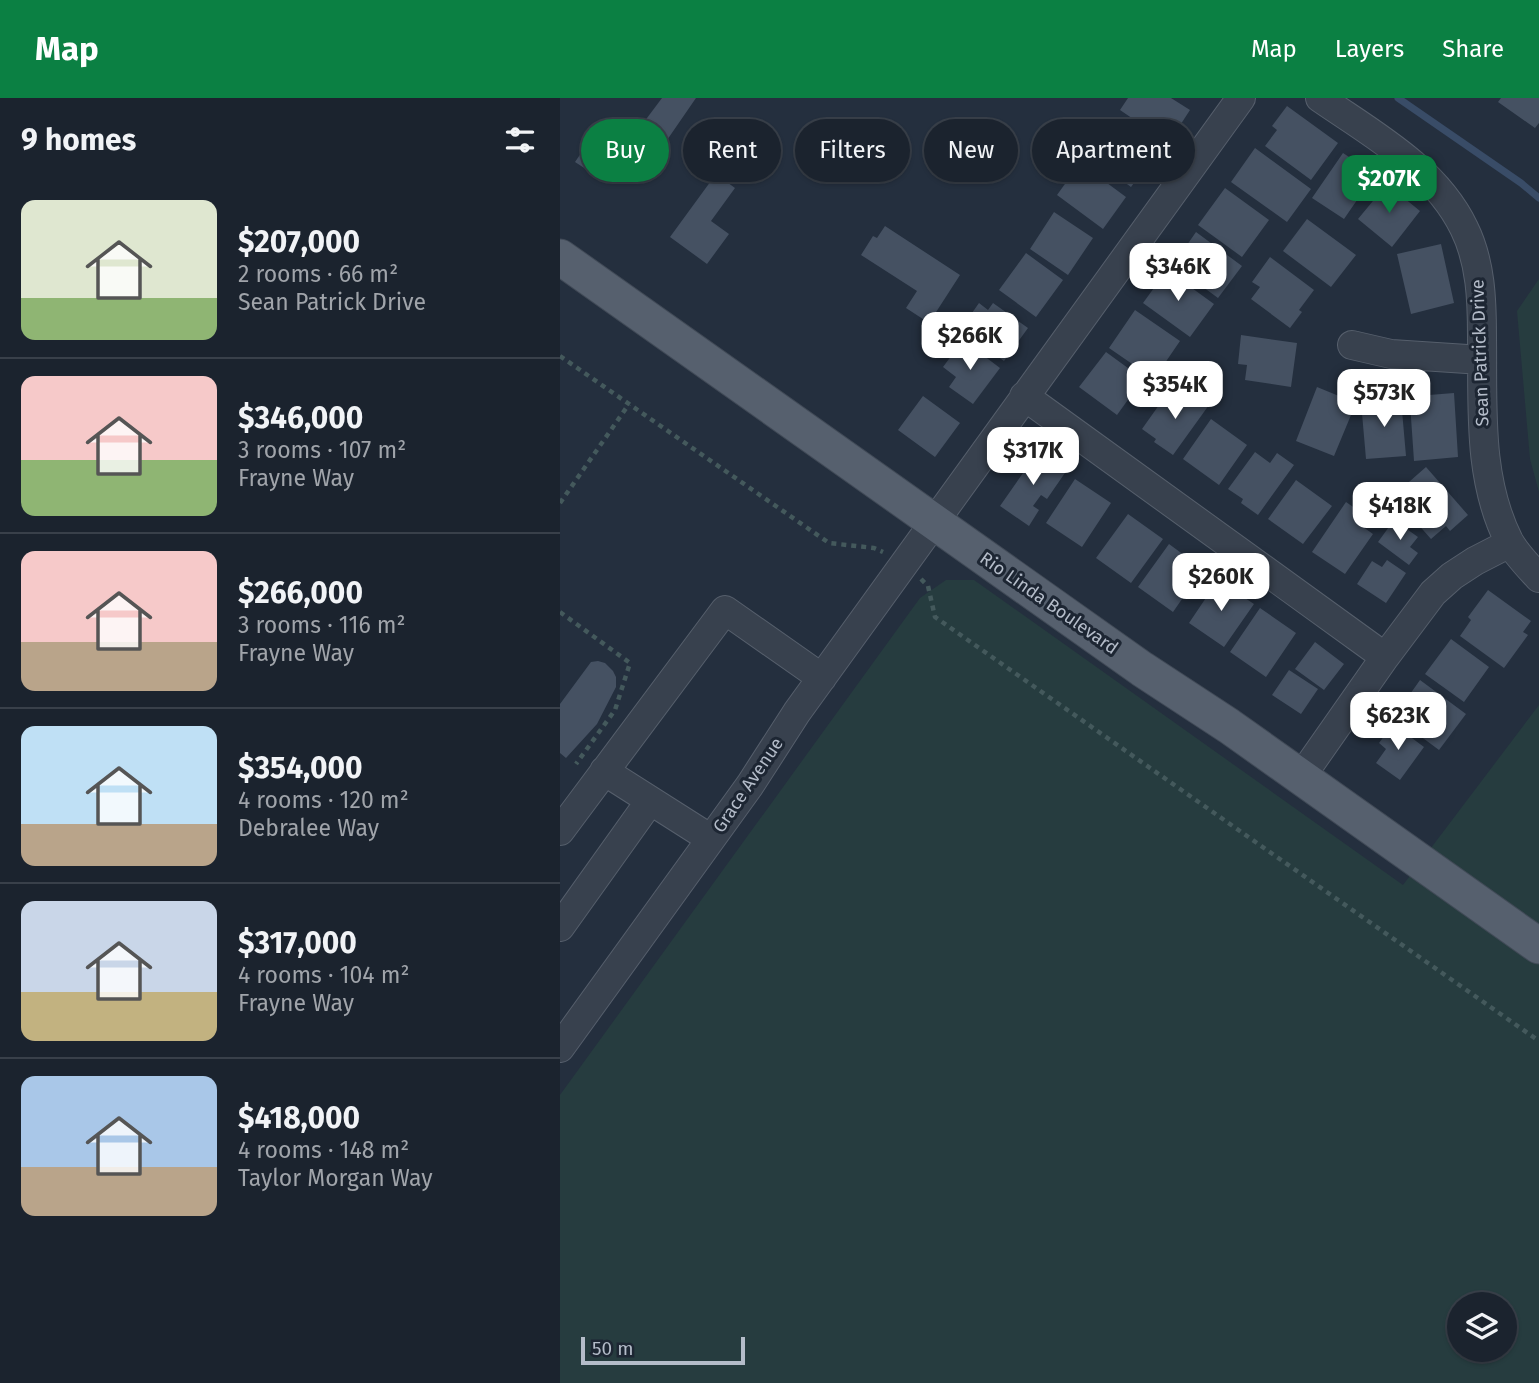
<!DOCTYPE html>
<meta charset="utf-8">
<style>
body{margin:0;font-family:"Fira Sans",sans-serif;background:#242b36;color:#f1f3f6;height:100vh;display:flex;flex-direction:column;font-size:26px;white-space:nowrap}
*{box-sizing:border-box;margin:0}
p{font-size:23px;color:#a0a4aa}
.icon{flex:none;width:38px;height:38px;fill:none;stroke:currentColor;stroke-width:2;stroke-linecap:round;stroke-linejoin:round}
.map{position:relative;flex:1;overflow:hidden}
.side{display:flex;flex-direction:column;background:#1b232e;width:560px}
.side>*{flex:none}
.hud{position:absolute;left:21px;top:21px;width:665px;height:63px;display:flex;gap:14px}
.buttons{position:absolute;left:887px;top:1194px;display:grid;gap:14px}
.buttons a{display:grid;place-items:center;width:70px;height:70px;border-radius:50%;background:#1b232e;box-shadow:0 2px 5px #0004,0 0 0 2px #39404a;font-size:35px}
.scale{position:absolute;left:21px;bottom:18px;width:164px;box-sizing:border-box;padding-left:7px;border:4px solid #b4bcc9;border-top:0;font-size:19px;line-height:24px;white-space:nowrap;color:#b4bcc9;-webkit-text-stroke:5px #1d2633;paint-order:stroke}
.price{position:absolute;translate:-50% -60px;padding:0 16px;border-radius:14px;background:#fff;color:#222;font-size:23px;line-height:46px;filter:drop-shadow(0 2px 4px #0008)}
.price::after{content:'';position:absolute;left:50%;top:42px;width:21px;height:16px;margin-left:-10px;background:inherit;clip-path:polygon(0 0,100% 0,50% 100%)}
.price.active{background:#0b8043;color:#fff}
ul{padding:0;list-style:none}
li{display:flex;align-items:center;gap:21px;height:175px;padding:0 21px}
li+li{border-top:2px solid #39404a}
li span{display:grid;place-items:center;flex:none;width:196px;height:140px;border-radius:14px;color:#555}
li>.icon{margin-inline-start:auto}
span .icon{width:84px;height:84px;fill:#fffc;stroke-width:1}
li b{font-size:30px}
h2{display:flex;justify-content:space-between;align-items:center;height:84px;padding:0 21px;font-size:30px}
.chip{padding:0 24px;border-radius:32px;background:#1b232e;box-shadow:0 2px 5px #0004,0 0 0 2px #39404a;font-size:24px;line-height:63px}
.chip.active{background:#0b8043;color:#fff}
header{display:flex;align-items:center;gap:42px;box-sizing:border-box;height:98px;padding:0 35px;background:#0b8043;color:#fff}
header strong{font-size:33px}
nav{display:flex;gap:38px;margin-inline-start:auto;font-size:24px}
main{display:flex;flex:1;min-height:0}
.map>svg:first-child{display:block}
.green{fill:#263c3f;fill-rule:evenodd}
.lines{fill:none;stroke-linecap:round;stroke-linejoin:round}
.stream{stroke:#394c67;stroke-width:7}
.building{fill:#455162}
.minor-casing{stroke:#565f6c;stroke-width:30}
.major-casing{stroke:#414a57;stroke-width:37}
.path{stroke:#44595c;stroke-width:4.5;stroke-dasharray:5 5;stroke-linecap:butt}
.minor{stroke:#38414e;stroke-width:28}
.major{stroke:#56606e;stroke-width:35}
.labels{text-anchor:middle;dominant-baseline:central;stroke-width:6;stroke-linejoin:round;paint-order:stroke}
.street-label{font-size:18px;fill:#b4bcc9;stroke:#1d2633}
</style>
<header>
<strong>Map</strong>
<nav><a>Map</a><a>Layers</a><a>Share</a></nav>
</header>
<main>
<section class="side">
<h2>9 homes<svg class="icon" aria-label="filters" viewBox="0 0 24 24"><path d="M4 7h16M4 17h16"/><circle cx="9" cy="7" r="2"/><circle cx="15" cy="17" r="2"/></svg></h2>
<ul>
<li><span style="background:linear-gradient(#dfe7d0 70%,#8fb573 0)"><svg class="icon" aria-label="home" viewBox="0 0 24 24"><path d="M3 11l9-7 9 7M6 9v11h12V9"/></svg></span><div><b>$207,000</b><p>2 rooms · 66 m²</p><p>Sean Patrick Drive</p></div></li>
<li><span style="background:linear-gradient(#f6c9c9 60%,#8fb573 0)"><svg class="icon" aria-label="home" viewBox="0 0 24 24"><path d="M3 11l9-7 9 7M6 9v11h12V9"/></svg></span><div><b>$346,000</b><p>3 rooms · 107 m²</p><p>Frayne Way</p></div></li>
<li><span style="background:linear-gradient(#f6c9c9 65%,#b9a48a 0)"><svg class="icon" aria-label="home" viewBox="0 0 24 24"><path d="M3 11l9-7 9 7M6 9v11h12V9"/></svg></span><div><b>$266,000</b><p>3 rooms · 116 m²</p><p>Frayne Way</p></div></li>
<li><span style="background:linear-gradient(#bfe0f5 70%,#b9a48a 0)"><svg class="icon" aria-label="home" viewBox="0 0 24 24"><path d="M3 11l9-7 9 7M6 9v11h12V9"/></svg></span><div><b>$354,000</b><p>4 rooms · 120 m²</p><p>Debralee Way</p></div></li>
<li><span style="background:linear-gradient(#c9d6e8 65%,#c2b280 0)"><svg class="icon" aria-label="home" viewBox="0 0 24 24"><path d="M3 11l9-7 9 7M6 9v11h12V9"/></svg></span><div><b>$317,000</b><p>4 rooms · 104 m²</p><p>Frayne Way</p></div></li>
<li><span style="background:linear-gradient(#a9c7e8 65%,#b9a48a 0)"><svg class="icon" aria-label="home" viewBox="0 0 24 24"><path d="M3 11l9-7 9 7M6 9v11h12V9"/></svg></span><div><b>$418,000</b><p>4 rooms · 148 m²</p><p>Taylor Morgan Way</p></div></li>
</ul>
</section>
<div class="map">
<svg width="979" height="1285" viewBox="0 0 979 1285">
<rect width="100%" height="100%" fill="#242f3e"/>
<path class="green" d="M979,181V394L970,361L957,213Z
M386,482H414L843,787L979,607V1285H0V997L360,500ZM900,1206H945V1251H900Z"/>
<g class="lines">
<path class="stream" d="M838,0L961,85L979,100"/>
</g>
<path class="building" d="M102,0H136L105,45L81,28Z
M568,0H611L630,12L617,32L613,29L604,42L560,12Z
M941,0H979V25L975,30L938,4Z
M727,8L778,45L751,82L705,48L717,32L712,28Z
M559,25L597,53L571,89L533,61Z
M36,33L58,48L38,79L15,64Z
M695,50L751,91L727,124L671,84Z
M783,55L815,76L784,121L752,100Z
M520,65L566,99L543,131L497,97Z
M156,76L175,90L151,123L169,136L147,166L110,139Z
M827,86L860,113L832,149L798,121Z
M665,90L709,122L682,159L638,127Z
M494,114L533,140L508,177L470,151Z
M747,121L796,157L771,189L723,153Z
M325,128L400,177L369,225L346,210L357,193L301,157L313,138L317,140Z
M636,134L682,168L658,200L613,167Z
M881,146L894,205L851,216L837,156Z
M466,155L503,182L476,219L439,192Z
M710,159L754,192L739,212L742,214L730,230L691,201L700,189L692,184Z
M607,172L654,206L630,239L583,205Z
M419,205L428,212L433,205L468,230L444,263L400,232Z
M575,212L620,243L594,281L549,250Z
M681,237L737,245L731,289L685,282L687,267L678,266Z
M403,242L440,270L413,306L389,289L396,279L383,269Z
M546,254L583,281L557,317L519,289Z
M757,289L796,305L774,358L736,343Z
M609,293L625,305L633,295L649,307L613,357L594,344L596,341L582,331Z
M894,295L898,359L854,363L850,305L869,304V297Z
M363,298L400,325L375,359L338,332Z
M841,301L846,358L806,361L801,304Z
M651,321L687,347L659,387L623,361Z
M479,352L507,372L487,401L481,397L473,408L479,412L469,428L440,408Z
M695,354L710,365L717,355L734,367L698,417L681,405L683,401L668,391Z
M866,369L908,417L890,433L886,428L871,441L833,398Z
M515,381L551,405L522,449L486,425Z
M736,382L772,408L743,446L708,421Z
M786,404L802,415L796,424L813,436L785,476L752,454Z
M568,416L603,441L571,485L536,460Z
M834,422L858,439L850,449L858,455L849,467L818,444Z
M609,446L643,471L613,514L578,489Z
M827,462L846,475L826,505L797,486L812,463L822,469Z
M658,482L694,506L664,549L629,525Z
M928,492L971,523L963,534L968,537L944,570L900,538L911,522L908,519Z
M700,510L736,535L706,579L670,554Z
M891,541L929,569L904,604L865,576Z
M755,544L784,566L764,592L735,571Z
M38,563L45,565L53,573L56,579V589L37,626L6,660L0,655V606L31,564Z
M729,572L758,591L741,616L712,597Z
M860,582L906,616L879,652L836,620L851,601L848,599Z
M833,626L864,649L840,682L816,665L826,651L819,645Z"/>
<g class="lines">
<defs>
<path id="minor" d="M760,0C812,36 875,70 904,130C921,164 922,203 922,239C923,307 917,380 949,443C956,456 969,469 979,480
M792,247L831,256L922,262
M464,298L825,559
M44,673L151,741
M741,679L825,559L873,495L892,478L915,463L950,445
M0,733L165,512L262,580
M0,829L90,703
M0,950L190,687L237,614L681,0"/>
<path id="major" d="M0,159L582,571L669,628L979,848"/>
</defs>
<use href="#minor" class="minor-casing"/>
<use href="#major" class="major-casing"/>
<path class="path" d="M0,258L269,445L314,450L323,454
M0,405L69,306
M361,481L368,488L375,519L979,943
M0,514L70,565L55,612L16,666"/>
<use href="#minor" class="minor"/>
<use href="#major" class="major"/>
</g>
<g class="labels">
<g class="street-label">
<text transform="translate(920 255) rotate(-92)">Sean Patrick Drive</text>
<text transform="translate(489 505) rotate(35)">Rio Linda Boulevard</text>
<text transform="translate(188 687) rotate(-56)">Grace Avenue</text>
</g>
</g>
</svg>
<div class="buttons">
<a><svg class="icon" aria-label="layers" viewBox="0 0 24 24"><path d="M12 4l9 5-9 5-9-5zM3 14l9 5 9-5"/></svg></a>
</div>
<div class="scale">50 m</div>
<b class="price active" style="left:829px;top:117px">$207K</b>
<b class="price" style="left:618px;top:205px">$346K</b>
<b class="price" style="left:410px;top:274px">$266K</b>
<b class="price" style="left:615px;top:323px">$354K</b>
<b class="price" style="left:824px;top:331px">$573K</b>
<b class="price" style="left:473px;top:389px">$317K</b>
<b class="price" style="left:840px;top:444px">$418K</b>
<b class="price" style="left:661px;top:515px">$260K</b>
<b class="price" style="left:838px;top:654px">$623K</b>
<div class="hud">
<a class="chip active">Buy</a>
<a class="chip">Rent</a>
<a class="chip">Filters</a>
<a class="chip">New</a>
<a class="chip">Apartment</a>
</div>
</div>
</main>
